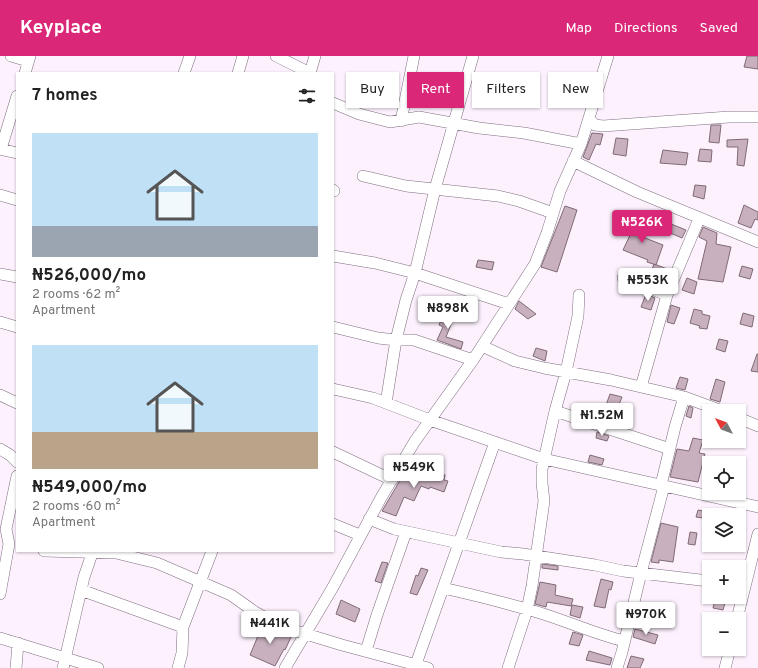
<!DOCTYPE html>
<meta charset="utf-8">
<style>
body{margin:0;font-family:Overpass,sans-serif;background:#f2f2f2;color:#222;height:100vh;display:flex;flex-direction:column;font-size:15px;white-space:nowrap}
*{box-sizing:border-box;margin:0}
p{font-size:13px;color:#767676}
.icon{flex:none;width:22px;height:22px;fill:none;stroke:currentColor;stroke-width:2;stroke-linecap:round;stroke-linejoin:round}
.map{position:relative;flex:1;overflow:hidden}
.sheet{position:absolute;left:16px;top:16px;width:318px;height:480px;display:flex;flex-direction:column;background:#fff;border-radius:0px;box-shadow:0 1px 3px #0004}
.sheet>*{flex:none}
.hud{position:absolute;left:346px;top:16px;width:352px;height:36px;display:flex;gap:8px}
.needle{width:26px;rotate:311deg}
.fabs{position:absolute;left:702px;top:348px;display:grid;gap:8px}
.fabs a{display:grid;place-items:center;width:44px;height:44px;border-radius:0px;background:#fff;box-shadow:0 1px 3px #0004;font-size:20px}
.price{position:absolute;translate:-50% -34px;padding:0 9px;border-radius:4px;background:#fff;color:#222;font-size:13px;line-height:26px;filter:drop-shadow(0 1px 2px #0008)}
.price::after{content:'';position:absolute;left:50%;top:24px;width:12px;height:9px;margin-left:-6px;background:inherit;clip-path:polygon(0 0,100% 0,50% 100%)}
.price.on{background:#db2777;color:#fff}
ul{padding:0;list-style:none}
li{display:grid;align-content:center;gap:8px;height:212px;padding:0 16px}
li span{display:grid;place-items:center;height:124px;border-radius:0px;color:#555}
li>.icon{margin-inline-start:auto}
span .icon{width:72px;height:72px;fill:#fffc;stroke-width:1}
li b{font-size:17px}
h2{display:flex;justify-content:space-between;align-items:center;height:48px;padding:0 16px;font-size:17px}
.chip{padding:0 14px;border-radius:0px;background:#fff;box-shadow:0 1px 3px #0004;font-size:14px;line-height:36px}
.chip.on{background:#db2777;color:#fff}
header{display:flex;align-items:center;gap:24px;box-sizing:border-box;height:56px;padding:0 20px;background:#db2777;color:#fff}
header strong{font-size:19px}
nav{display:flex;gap:22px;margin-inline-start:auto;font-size:14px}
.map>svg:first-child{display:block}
.building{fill:#c8b0bf;stroke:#806a77}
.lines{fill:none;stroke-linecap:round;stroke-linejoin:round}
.minor-casing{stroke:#7f6e80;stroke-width:12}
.minor{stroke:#fff;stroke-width:11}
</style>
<header>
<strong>Keyplace</strong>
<nav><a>Map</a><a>Directions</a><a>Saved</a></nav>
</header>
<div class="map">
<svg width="758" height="612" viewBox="0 0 758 612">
<rect width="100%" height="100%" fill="#fcf1fd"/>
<path class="building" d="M747,0H758V13L744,11Z
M711,69H721L719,87L709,86Z
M592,77L603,78L600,89L596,88L589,104L583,101Z
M616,82L628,83L626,100L613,98Z
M748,83L744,110L737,109L738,91H727V84Z
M700,93L712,94L711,106L698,105Z
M663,94L688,97L686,109L660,107Z
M695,129L706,130L704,143L693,140Z
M744,149L758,156V164L755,163L751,172L738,167Z
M565,150L577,154L557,216L541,211Z
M634,162L645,167L640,180L663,189L656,209L647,206L648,204L623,194L632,175L629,174Z
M671,168L686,174L682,182L668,176Z
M703,171L717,177L716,188L731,191L723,226L698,223L707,185L699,181Z
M478,204L494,206L492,214L476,211Z
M654,208L670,214L663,230L648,224Z
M742,210L753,213L750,223L739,220Z
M687,222L697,226L694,238L682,234Z
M646,238L655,242L651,254L641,251Z
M456,244L463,247L460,258L452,255Z
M519,245L536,258L528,263L515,253Z
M671,249L680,252L674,268L667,266Z
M694,253L702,255V258L710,260L707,273L699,272L700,270L690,267Z
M445,254L455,258L446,281L463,286L461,293L437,284L443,271L439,269Z
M743,257L754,260L752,271L740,268Z
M719,283L728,285L725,296L716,293Z
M536,292L547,295L545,305L533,300Z
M757,298H758V316L751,315Z
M680,321L688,323L685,334L676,332Z
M716,323L725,326L720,346L710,343Z
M610,338L622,341L618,351H620L618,357L612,355V359L603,356L604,353L601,352L602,348L606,349Z
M689,350L693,352L691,362L686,360Z
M597,376L609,380L607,385L596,382Z
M693,382L703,384L699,397L705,398L698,426L670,421L677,393L689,395Z
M590,399L604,403L602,409L588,406Z
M424,410L445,419L444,424L448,425L444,436L430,431L429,433L421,430L414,445L404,441L396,460L382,455L402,421L416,427Z
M698,454L709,456V463L696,461Z
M661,467L678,471L673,506L659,504V507L651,506Z
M690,476L697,477L695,489L688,488Z
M382,506L388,507L381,527L375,525Z
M542,508L558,510V514L542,512Z
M421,512L428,514L417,539L410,537L416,519L418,520Z
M601,523L613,526L611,534L609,533L605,552L594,550Z
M540,526L556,529L555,539L573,543L571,550L547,546L546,551L535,548Z
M341,544L360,553L355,566L336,558Z
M715,544L725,547L723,554L713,552Z
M572,549L583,551L580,562L570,559Z
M263,568L280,577L291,581L285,594L284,593L275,610L250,599Z
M635,573L658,579L655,588L633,581Z
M573,576L583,579L579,590L569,588Z
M589,595L612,602L610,609L586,604Z
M631,600L644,603L640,612H627Z"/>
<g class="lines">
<defs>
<path id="minor" d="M11,0L28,5
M276,0L310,17
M25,17L30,0
M184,17L190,0
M238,17L243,0
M310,17L315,0
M333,47L359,58L390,66L419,61L479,72L524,77L581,88
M589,63L595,69L603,70L729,61H758
M401,65L414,0
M0,93L17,97
M1,93L17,40
M573,105L637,136L758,186
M363,120L406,130L498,140L519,145L553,157
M333,134L334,135
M0,139L17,144
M333,200L375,207L415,217L509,248
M0,218L17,221
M623,222L667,239
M0,266L17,271
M333,271L378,282L396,284H414L473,304
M482,290L515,305L544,312L611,324L654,334L684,341L722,355
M641,331L667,239L699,163
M333,333L373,342L430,364L544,403L758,451
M0,339L17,347
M386,347L396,284L406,244L415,217L435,133L473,0
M555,355L670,393
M739,362L758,370
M0,393L10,399L17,406
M333,396L392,424
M661,429L675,371L684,341
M369,463L394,473L501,496L523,498L595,509L623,515L709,525
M333,468L360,479
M44,495L116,497L157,507L231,539L255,556L283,571L342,589L428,612
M443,532C474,539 506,547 537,556C567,565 595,578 624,585
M81,534L183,571
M0,538L9,488L6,473L17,420
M737,563L758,478
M0,582L98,612
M366,595L377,559L406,476
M416,608L495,386
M16,612L18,587
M63,612L84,521L93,495
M178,612L182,597L183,571L212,495
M285,612L333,531L382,440L415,385L473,304L535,208L547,177L560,135L581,88L608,0
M508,612L527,554L532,530L544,445L542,427V413L555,355L566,316L578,260L579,239
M617,612L622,596L641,517L664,430
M725,612L730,593"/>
</defs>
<use href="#minor" class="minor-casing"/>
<use href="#minor" class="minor"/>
</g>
</svg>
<div class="fabs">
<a><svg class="needle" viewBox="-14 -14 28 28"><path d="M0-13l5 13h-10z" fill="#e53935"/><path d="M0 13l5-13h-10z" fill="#767676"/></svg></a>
<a><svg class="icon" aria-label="locate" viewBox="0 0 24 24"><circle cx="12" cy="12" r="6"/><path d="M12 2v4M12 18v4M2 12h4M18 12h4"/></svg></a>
<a><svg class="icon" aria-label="layers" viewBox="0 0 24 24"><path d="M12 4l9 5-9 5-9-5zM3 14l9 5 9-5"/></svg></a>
<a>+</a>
<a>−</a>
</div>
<b class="price on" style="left:642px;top:188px">₦526K</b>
<b class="price" style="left:648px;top:246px">₦553K</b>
<b class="price" style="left:448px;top:274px">₦898K</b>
<b class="price" style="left:602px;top:381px">₦1.52M</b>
<b class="price" style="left:414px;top:433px">₦549K</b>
<b class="price" style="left:646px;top:580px">₦970K</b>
<b class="price" style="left:270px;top:589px">₦441K</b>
<div class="hud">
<a class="chip">Buy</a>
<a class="chip on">Rent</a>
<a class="chip">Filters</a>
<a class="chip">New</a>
</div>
<section class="sheet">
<h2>7 homes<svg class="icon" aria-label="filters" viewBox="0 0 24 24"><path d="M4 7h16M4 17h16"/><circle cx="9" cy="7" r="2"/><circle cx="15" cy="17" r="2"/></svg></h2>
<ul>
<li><span style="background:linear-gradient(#bfe0f5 75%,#9aa5b1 0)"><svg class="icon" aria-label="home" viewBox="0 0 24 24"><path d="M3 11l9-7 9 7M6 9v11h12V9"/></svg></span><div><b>₦526,000/mo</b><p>2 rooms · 62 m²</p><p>Apartment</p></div></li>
<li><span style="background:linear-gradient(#bfe0f5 70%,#b9a48a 0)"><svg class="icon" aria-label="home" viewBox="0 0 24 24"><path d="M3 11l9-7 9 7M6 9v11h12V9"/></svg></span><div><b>₦549,000/mo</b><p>2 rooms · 60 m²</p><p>Apartment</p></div></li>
</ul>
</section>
</div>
